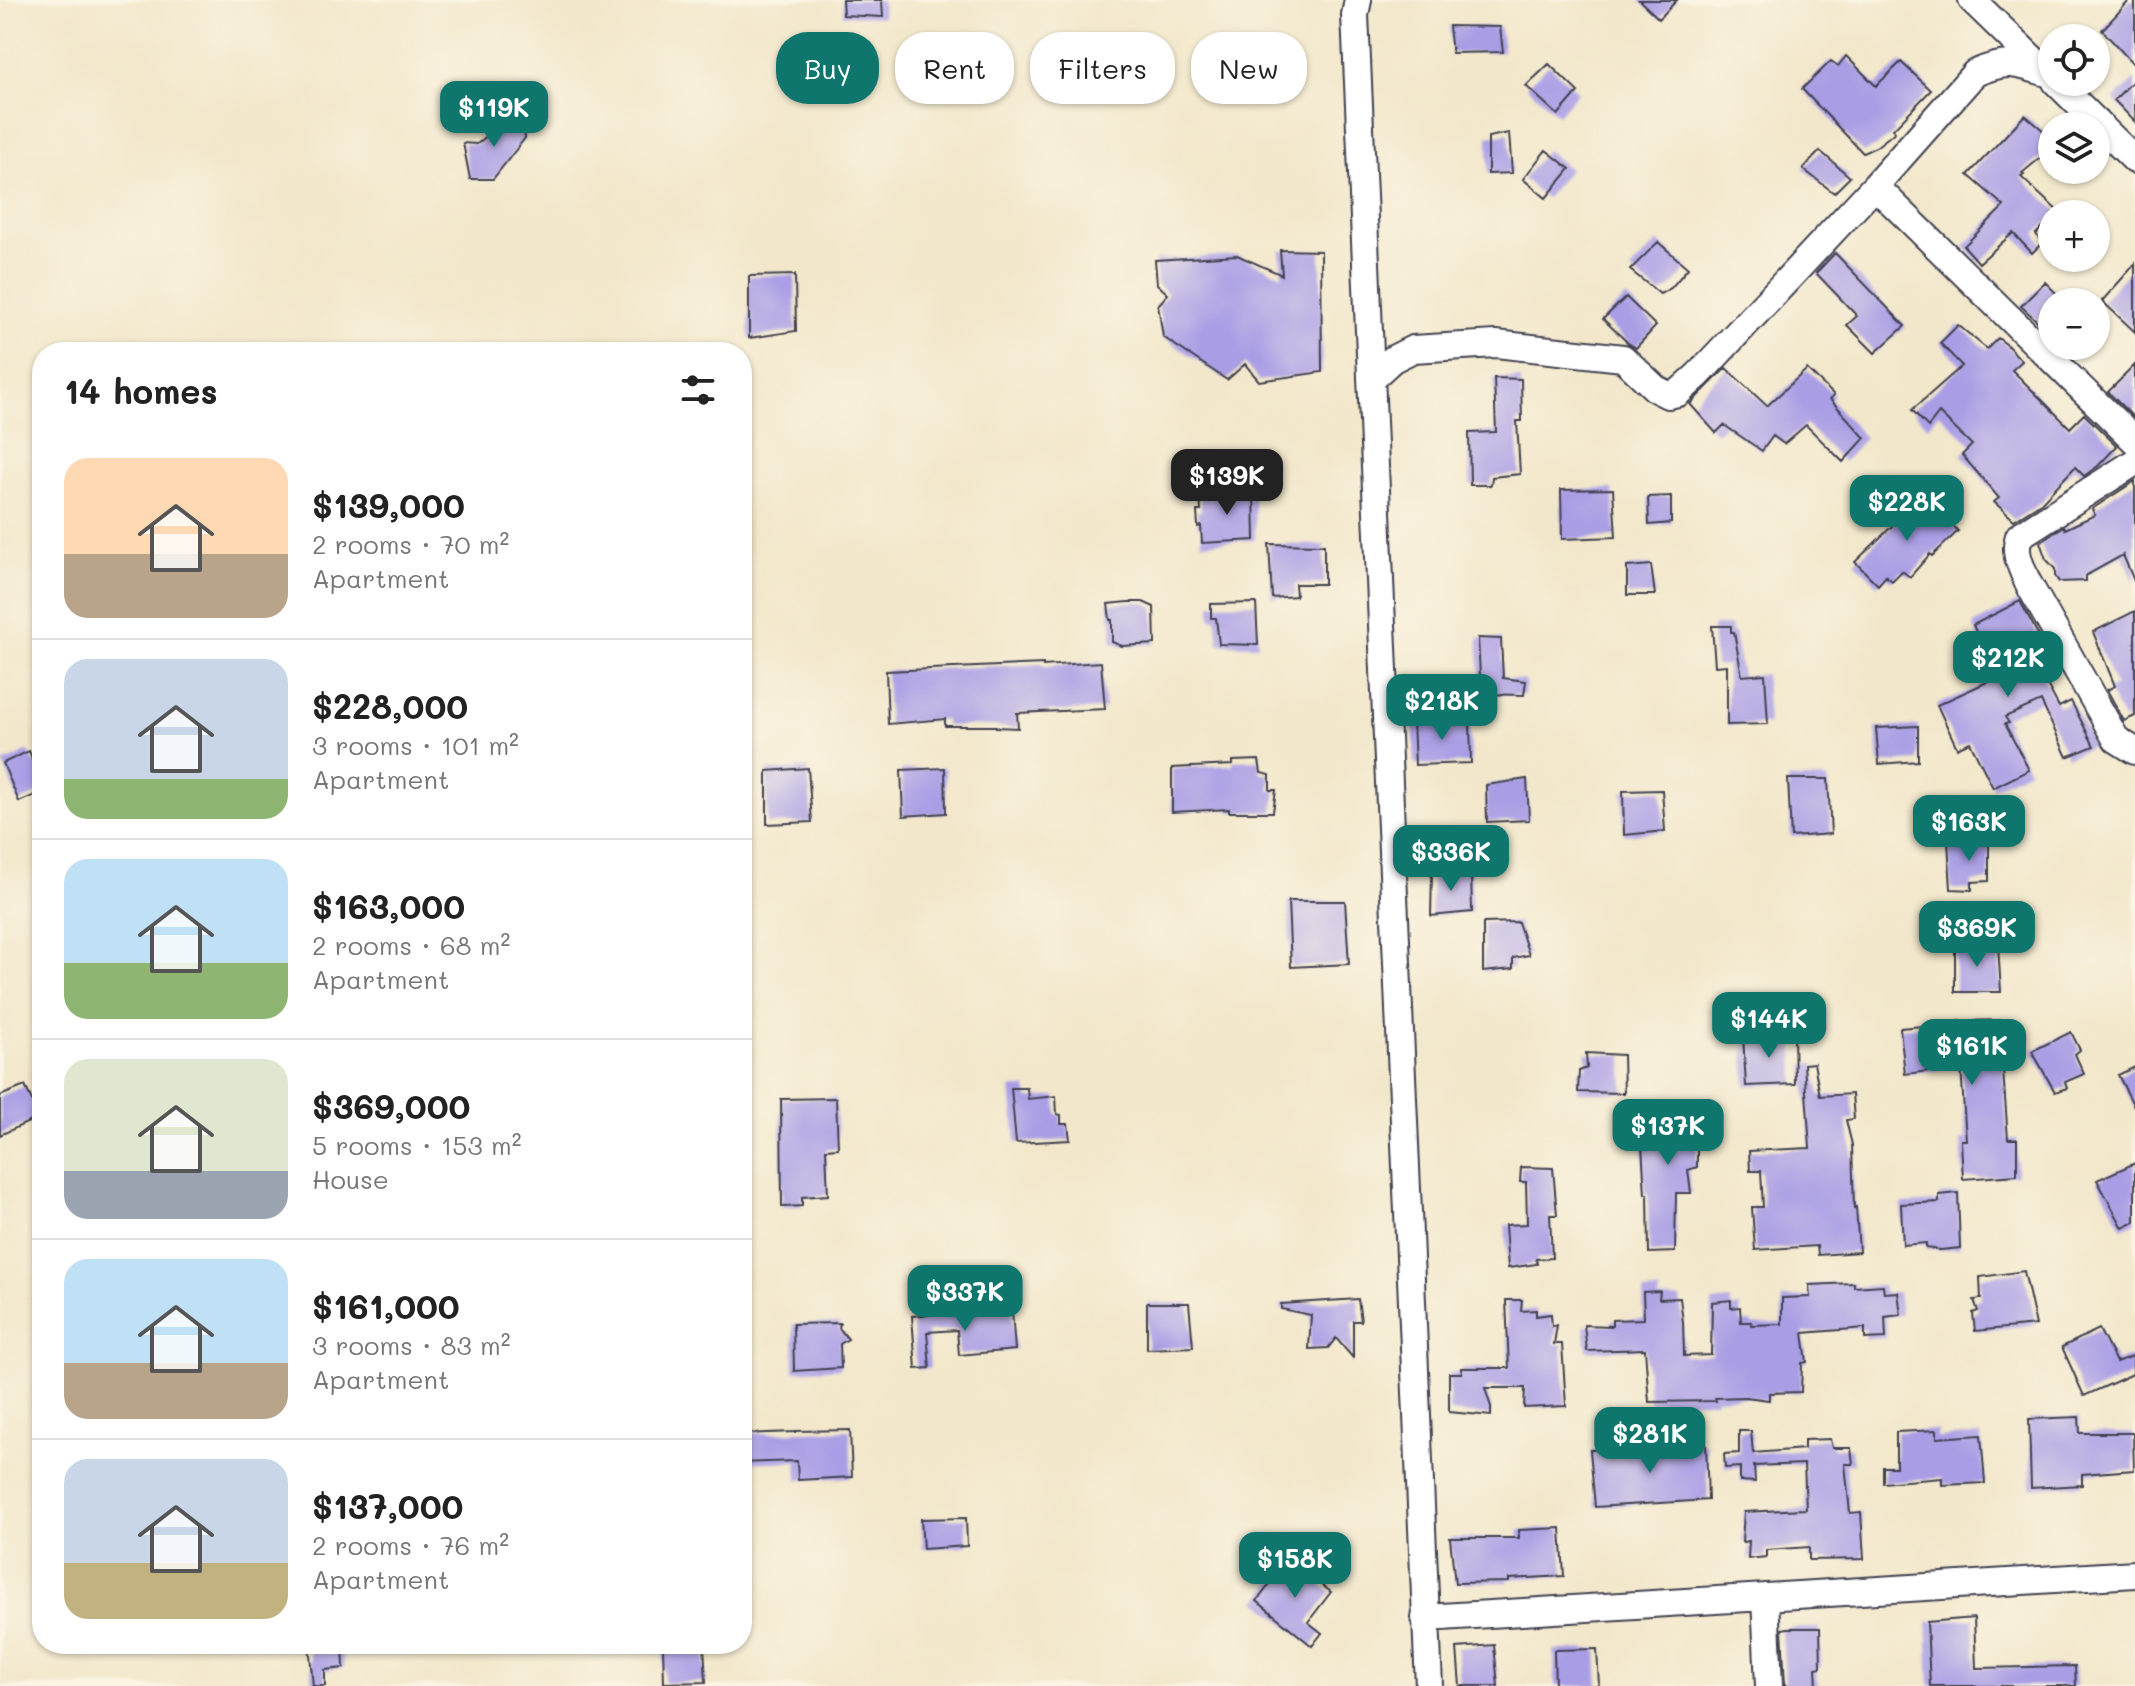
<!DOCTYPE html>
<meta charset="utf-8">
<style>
body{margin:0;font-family:Mali,sans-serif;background:#f6f6f6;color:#222;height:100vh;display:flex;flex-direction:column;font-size:30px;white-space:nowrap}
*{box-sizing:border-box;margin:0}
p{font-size:26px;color:#767676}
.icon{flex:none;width:44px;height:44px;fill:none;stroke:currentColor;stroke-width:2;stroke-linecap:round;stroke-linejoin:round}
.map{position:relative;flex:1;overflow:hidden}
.drawer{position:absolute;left:32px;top:342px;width:720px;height:1312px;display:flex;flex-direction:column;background:#fff;border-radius:32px;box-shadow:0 2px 6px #0004}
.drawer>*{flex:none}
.guide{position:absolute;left:776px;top:32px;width:760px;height:72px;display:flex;gap:16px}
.buttons{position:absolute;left:2038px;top:24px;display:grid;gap:16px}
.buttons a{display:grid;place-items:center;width:72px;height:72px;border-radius:50%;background:#fff;box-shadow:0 2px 6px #0004;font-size:40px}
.price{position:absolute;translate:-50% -68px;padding:0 18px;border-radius:16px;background:#0f766e;color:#fff;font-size:26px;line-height:52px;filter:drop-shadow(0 2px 4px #0008)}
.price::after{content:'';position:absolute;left:50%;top:48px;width:24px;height:18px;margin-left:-12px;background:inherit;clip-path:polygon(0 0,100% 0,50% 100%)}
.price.on{background:#222;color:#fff}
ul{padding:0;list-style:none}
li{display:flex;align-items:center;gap:24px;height:200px;padding:0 32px}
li+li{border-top:2px solid #e0e0e0}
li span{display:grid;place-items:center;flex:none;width:224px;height:160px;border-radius:24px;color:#555}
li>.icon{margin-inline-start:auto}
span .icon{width:96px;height:96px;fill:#fffc;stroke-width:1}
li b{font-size:34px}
h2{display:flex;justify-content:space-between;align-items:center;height:96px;padding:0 32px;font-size:34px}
.pill{padding:0 28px;border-radius:32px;background:#fff;box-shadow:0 2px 6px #0004;font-size:28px;line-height:72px}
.pill.on{background:#0f766e;color:#fff}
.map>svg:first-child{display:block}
.building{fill:#a99de5}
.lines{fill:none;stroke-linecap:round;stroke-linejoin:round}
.minor-casing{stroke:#414050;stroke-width:30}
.minor{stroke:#fff;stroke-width:26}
</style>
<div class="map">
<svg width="2135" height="1686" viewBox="0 0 2135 1686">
<rect width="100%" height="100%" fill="#fcf5e5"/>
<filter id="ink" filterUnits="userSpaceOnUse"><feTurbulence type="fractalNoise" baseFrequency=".0125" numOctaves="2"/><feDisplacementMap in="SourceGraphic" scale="16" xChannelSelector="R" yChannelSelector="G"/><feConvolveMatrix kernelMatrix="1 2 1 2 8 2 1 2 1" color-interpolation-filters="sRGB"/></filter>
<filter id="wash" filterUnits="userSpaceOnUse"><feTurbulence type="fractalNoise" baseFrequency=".006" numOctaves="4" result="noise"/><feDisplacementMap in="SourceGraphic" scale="32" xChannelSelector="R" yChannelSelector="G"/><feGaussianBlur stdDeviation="1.8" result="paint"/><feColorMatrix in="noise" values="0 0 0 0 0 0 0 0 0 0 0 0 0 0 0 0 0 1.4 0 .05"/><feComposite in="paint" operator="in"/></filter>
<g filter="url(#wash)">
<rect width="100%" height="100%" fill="#f2e7ca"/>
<g id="blocks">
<path class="building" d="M842,0H882L883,17L843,15Z
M1639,0H1677L1659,19Z
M2130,0H2135V66L2102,30Z
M1449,26L1500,27L1503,52L1452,53Z
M1846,56L1876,86L1901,62L1931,90L1893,129L1895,132L1876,147L1863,153L1802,89L1831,61L1838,66Z
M1549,64L1578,92L1558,115L1526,86Z
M2135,79V122L2114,100Z
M2025,115L2052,138V148L2022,173L2024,175L2021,177L2059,212L2052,214V218L2036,234L2042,243L2032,253L2013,233L1979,263L1964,246L2004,206L1968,175Z
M492,118L523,120L525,138L493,179H470L463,143L477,144L493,131Z
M1509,133L1512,173L1488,174V137Z
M1546,150L1570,169L1546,198L1523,179Z
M1820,151L1850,177L1834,193L1803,169Z
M1658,242L1688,268L1671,288L1660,294L1630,270Z
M1280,250L1321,251L1322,372L1259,381L1245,364L1227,380L1163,337L1158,305L1168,294L1157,284L1155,260L1237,255L1282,275Z
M1835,253L1905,326L1875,353L1847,325L1857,316L1816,273Z
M2135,264V332L2102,301Z
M795,275L796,331L749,338V276Z
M2045,282L2065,302H2052V335L2021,306Z
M1626,297L1656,326L1636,348L1628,343L1603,319Z
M1958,325L1987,349L1998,338L2006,344L2022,361L2012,370L2070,428L2084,414L2117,446L2098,466L2084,476L2075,467L2041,503L2014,520L1994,502L1999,498L1962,455L1972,445L1939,413L1928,427L1912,410L1962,366L1940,343Z
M2135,365V419L2108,392Z
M1726,368L1767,406L1807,369L1834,395L1830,399L1865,438L1843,462L1806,425L1784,444L1773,436L1762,451L1724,425L1716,433L1690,404Z
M1494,378L1521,379L1522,421H1517L1520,474L1492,477L1491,485H1470L1469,433L1496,432Z
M2135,481V583L2123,555L2085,576V581L2059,582L2055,576V569L2046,559L2040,542L2064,526L2065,529L2095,515L2092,509Z
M1613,489L1616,537L1562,539L1561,490Z
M1254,491L1255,540L1202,543L1201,526L1198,527L1197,511H1201L1200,494Z
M1671,496V523L1649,525L1648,497Z
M1923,496L1958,531L1932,556L1930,554L1910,577L1902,571L1892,581L1886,576L1878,585L1855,562Z
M1269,544L1324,545V584H1295L1296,596L1272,598Z
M1651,565L1655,595H1627V567Z
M2020,601L2041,640L2027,647L2059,707L2071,701L2094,746L2067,757L2041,701L2005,717L2009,723L2005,724L2029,770L1993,788L1970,742L1957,748L1937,705L1996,678L1973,625Z
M1128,602H1143L1154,607L1155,644L1122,646L1112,642V620H1110L1108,604Z
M1256,603L1258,645L1219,644L1216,618H1211V604Z
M2135,611V716L2124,721L2107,690L2115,686L2093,632Z
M1712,626H1731V632H1734L1742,676L1765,674L1768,724L1727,725V665L1715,666Z
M1478,638L1501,639L1503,678L1526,681L1524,695L1481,694Z
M1101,662L1105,709L1017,713L1018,728L996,727V726H945V719L888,724L886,671L1043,664V666Z
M1470,720L1471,763L1415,765L1413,721Z
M1918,726V761L1879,764L1876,728Z
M29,751L34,763L42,760V792L19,802L3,763Z
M1259,760L1261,773L1270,775V790H1276L1273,812H1229V809L1172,812V768L1233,765V761Z
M808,768L812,822L767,824V771Z
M945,768L946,813L903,816L901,770Z
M1527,779L1529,820L1487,822L1486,785Z
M1788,779H1828L1831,834L1791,837Z
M1662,790L1665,831L1624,835L1623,791Z
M1989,840V881L1972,882V890L1951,889L1948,842Z
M1471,871L1472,912L1431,916L1432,872Z
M1288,901H1345L1349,964L1291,967Z
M1518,922L1529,955L1513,958V969L1483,972V923Z
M1998,945L2001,992H1955V946Z
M2007,1020L2011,1068L2003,1069L2008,1139H2017V1175L1963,1179L1961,1140H1966L1961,1067L1905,1074L1900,1028L1959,1023V1021Z
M2071,1032L2080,1050L2075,1054L2084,1074L2065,1082L2067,1088L2055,1092L2032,1051Z
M1794,1034L1795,1084L1746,1086L1743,1036Z
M1586,1053L1623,1055L1624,1093L1578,1092L1579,1071L1587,1068Z
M1814,1063L1820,1096L1852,1094L1854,1119L1846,1120L1852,1145L1854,1208L1856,1207L1859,1252L1818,1255L1817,1246L1755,1250L1752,1207H1763L1761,1171H1750L1749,1151L1810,1148L1804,1064Z
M2135,1067V1108L2118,1075Z
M25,1086L40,1117L0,1135V1096Z
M1011,1088H1027L1028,1099L1056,1096L1057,1114L1061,1115V1124H1068L1070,1140L1016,1143Z
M1696,1097L1700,1142H1697V1167L1688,1170L1691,1193H1676L1675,1252L1649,1253L1648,1194H1645L1642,1145H1640L1638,1115L1675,1112L1673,1100Z
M836,1098L838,1148L826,1149L828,1195L802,1197V1206L782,1207L781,1099Z
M2135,1163V1222L2123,1228L2097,1180Z
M1521,1167L1553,1168L1557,1215H1550L1552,1258L1536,1259L1537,1264L1508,1268L1505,1225L1527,1224L1526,1182H1520Z
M1958,1193L1960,1248L1941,1250L1926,1248V1243L1903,1245L1901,1204L1939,1202V1195Z
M2024,1271L2036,1325L1975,1331L1973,1313L1978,1311L1974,1300L1981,1299L1980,1277Z
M1854,1283V1287L1883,1285L1884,1293L1898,1292L1901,1315L1885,1317L1886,1338L1865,1339V1328L1803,1333L1807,1362L1802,1363L1801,1392L1769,1393V1400L1746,1397L1715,1398L1716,1401L1649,1402L1645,1349L1587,1351L1584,1325L1612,1326V1320L1644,1319L1643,1292L1660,1291L1659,1299L1680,1298L1683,1322L1684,1356L1711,1355L1712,1302L1731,1300V1308L1740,1307L1741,1322H1751L1752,1325L1782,1324V1298L1810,1297L1809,1285Z
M1358,1299L1361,1321H1353V1358L1336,1338L1328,1348L1309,1349L1311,1315L1281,1309V1304Z
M1506,1300H1522L1521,1311L1536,1310V1316L1551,1314L1552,1326L1557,1325L1554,1344H1562L1566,1406L1524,1408L1525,1388H1485L1491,1407V1416L1449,1412V1373H1462L1461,1368H1509Z
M1147,1303H1189L1193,1347L1147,1349Z
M1012,1311L1015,1350L959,1355L957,1330L927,1332L930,1368L916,1369L912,1316L956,1312Z
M840,1323L839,1328L848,1339L840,1344L841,1368L794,1371L793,1324Z
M2099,1329L2116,1362L2133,1356V1374L2084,1396L2062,1347Z
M2079,1417L2080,1433H2133L2134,1470L2082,1474V1485L2031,1488L2029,1419Z
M850,1430L852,1477L798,1480L797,1461L742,1463V1434L795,1432V1431Z
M1937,1430V1438L1981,1435L1985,1483L1942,1485V1478L1883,1483V1467H1896V1432Z
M1739,1431H1751L1753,1453L1804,1449V1440L1830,1439L1832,1448H1851L1853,1464H1845L1850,1513L1861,1512L1864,1559L1809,1560V1547L1766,1550V1557L1748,1559L1749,1541L1742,1542L1744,1512L1806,1509L1804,1464L1754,1466L1755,1482L1740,1481V1467L1725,1468L1724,1454L1739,1453Z
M1706,1443L1708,1500L1595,1507L1590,1450L1655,1448V1444Z
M966,1518L967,1546L923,1549L921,1519Z
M1561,1528L1564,1576L1509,1579V1582L1455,1583L1450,1538H1519V1530Z
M1288,1560L1331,1592L1308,1622L1322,1633L1312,1646L1257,1601Z
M1974,1618L1976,1668L2075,1666L2076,1686H1930L1927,1622Z
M1788,1628H1820L1821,1667L1816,1668L1817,1686H1785L1782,1629Z
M309,1644H343L344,1668L325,1670V1686H313Z
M704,1644L706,1682L664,1683L663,1645Z
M1494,1645L1498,1686H1460L1457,1648Z
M1597,1649L1599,1686H1555L1554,1650Z"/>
</g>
</g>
<g filter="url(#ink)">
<use href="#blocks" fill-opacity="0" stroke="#414050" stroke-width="2"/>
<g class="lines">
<defs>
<path id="minor" d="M1358,0L1355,15L1429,1686
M1972,0L2044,70
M2056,82L2135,160
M1875,186L2135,441
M1371,379L1393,359L1413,349L1496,344L1623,358L1656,389L1668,395L1678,393L1698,375L1875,186L1975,73C2008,59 2015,63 2047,73
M2135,462L2019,536C2013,552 2021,566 2027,581L2116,739L2135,751
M1765,1597L1769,1686
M1425,1618L2135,1574"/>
</defs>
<use href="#minor" class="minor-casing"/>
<use href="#minor" class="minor"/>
</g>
</g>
</svg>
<div class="buttons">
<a><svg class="icon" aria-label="locate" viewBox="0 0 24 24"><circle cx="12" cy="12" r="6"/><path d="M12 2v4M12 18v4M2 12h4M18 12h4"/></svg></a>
<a><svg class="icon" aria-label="layers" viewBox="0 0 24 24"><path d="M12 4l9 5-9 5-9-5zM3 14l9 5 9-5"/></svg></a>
<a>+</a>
<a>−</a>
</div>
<b class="price" style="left:494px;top:149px">$119K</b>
<b class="price on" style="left:1227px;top:517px">$139K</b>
<b class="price" style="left:1907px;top:543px">$228K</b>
<b class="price" style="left:2008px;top:699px">$212K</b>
<b class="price" style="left:1442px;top:742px">$218K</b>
<b class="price" style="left:1969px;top:863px">$163K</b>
<b class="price" style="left:1451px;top:893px">$336K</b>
<b class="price" style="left:1977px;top:969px">$369K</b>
<b class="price" style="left:1769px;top:1060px">$144K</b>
<b class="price" style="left:1972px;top:1087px">$161K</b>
<b class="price" style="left:1668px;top:1167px">$137K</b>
<b class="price" style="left:965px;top:1333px">$337K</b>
<b class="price" style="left:1650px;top:1475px">$281K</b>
<b class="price" style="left:1295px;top:1600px">$158K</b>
<div class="guide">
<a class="pill on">Buy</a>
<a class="pill">Rent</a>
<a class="pill">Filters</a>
<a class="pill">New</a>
</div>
<section class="drawer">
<h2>14 homes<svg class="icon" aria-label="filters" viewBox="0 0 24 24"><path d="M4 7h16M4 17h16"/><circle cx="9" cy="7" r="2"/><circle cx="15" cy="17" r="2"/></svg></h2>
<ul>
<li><span style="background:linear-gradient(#ffd9b3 60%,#b9a48a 0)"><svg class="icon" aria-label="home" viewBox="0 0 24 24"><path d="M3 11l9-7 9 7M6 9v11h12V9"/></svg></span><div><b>$139,000</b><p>2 rooms · 70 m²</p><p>Apartment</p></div></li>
<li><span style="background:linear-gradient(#c9d6e8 75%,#8fb573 0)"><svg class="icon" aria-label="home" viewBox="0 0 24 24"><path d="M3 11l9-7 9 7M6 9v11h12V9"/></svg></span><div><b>$228,000</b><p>3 rooms · 101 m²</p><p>Apartment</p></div></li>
<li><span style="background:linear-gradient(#bfe0f5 65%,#8fb573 0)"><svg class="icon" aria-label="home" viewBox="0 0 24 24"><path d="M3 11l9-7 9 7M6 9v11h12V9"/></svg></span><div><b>$163,000</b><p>2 rooms · 68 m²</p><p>Apartment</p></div></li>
<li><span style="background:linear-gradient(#dfe7d0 70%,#9aa5b1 0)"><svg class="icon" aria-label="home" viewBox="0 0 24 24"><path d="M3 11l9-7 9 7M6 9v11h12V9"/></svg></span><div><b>$369,000</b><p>5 rooms · 153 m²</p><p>House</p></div></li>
<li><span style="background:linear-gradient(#bfe0f5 65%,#b9a48a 0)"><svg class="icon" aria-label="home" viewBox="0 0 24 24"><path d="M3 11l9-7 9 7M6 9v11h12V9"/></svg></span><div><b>$161,000</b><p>3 rooms · 83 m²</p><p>Apartment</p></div></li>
<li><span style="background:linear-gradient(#c9d6e8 65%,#c2b280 0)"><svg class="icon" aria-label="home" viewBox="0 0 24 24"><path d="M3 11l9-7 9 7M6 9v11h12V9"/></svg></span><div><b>$137,000</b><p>2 rooms · 76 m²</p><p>Apartment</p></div></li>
</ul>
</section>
</div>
